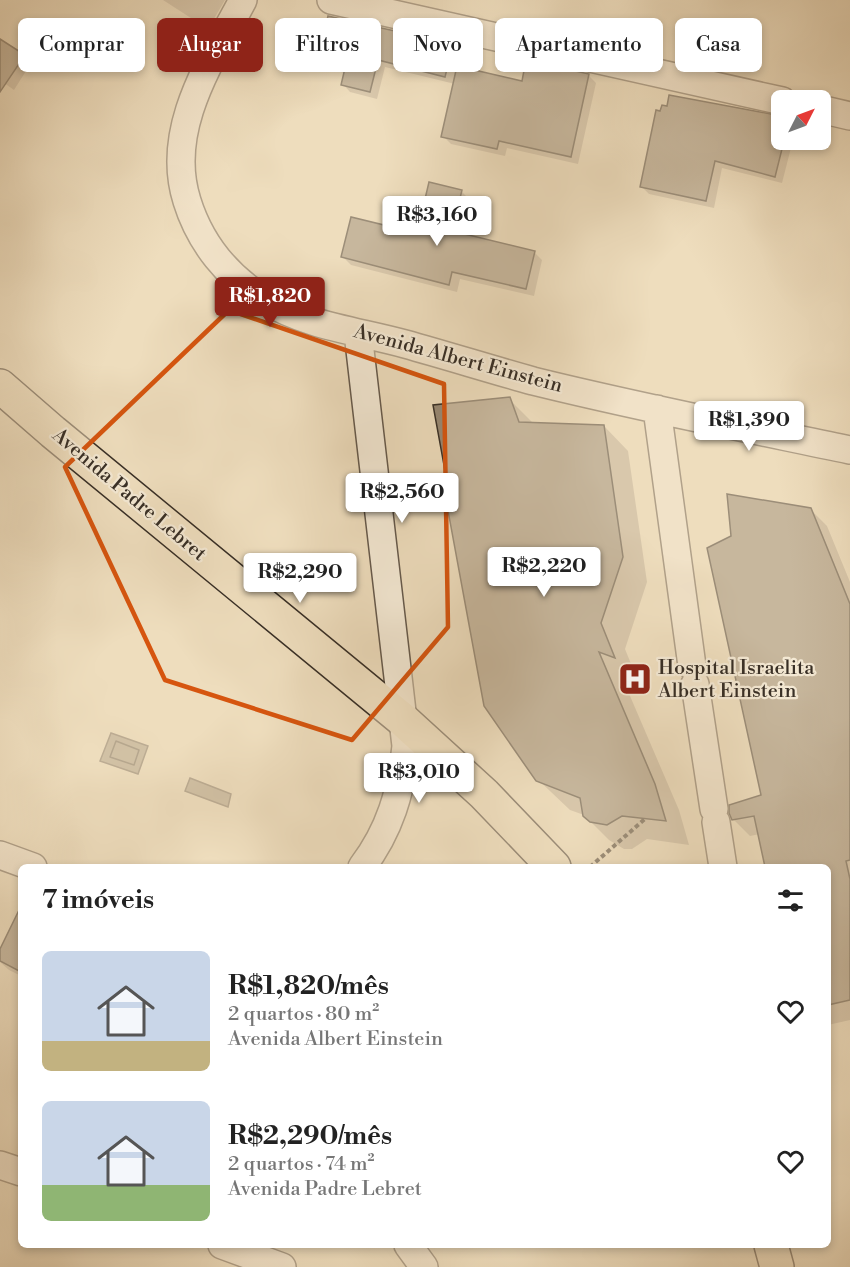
<!DOCTYPE html>
<html lang="pt">
<meta charset="utf-8">
<style>
body{margin:0;font-family:"Libre Bodoni",serif;background:#f2f2f2;color:#222;height:100vh;display:flex;flex-direction:column;font-size:22px;white-space:nowrap}
*{box-sizing:border-box;margin:0}
p{font-size:20px;color:#767676}
.icon{flex:none;width:33px;height:33px;fill:none;stroke:currentColor;stroke-width:2;stroke-linecap:round;stroke-linejoin:round}
.map{position:relative;flex:1;overflow:hidden}
.panel{position:absolute;left:18px;top:864px;width:813px;height:384px;display:flex;flex-direction:column;background:#fff;border-radius:9px;box-shadow:0 3px 9px #0003}
.panel>*{flex:none}
.guide{position:absolute;left:18px;top:18px;width:814px;height:54px;display:flex;gap:12px}
.needle{width:39px;rotate:48deg}
.controls{position:absolute;left:771px;top:90px;display:grid;gap:12px}
.controls a{display:grid;place-items:center;width:60px;height:60px;border-radius:9px;background:#fff;box-shadow:0 3px 9px #0003;font-size:30px}
.price{position:absolute;translate:-50% -51px;padding:0 14px;border-radius:6px;background:#fff;color:#222;font-size:20px;line-height:39px;filter:drop-shadow(0 2px 3px #0008)}
.price::after{content:'';position:absolute;left:50%;top:36px;width:18px;height:14px;margin-left:-9px;background:inherit;clip-path:polygon(0 0,100% 0,50% 100%)}
.price.on{background:#8f2418;color:#fff}
ul{padding:0;list-style:none}
li{display:flex;align-items:center;gap:18px;height:150px;padding:0 24px}
li span{display:grid;place-items:center;flex:none;width:168px;height:120px;border-radius:9px;color:#555}
li>.icon{margin-inline-start:auto}
span .icon{width:72px;height:72px;fill:#fffc;stroke-width:1}
li b{font-size:26px}
h2{display:flex;justify-content:space-between;align-items:center;height:72px;padding:0 24px;font-size:26px}
.pill{padding:0 21px;border-radius:9px;background:#fff;box-shadow:0 3px 9px #0003;font-size:21px;line-height:54px}
.pill.on{background:#8f2418;color:#fff}
.map>svg:first-child{display:block}
.water{fill:#b0a28a;stroke:#807462;stroke-width:1.5}
.shadow{fill:#0003}
.lines{fill:none;stroke-linecap:round;stroke-linejoin:round}
.shore{stroke:#746858;stroke-width:1.5}
.building{fill:#978975;stroke:#382f26;stroke-width:1.5}
.minor-casing{stroke:#665a4c;stroke-width:30}
.major-casing{stroke:#382f26;stroke-width:36}
.path{stroke:#382f26;stroke-width:4;stroke-dasharray:4.5 3;stroke-linecap:butt}
.minor{stroke:#f4e9d4;stroke-width:27}
.major{stroke:#eeddbd;stroke-width:33}
.marked{fill:none;stroke:#d6550f;stroke-width:4.5;stroke-linejoin:round}
.labels{text-anchor:middle;dominant-baseline:central;stroke-width:4.5;stroke-linejoin:round;paint-order:stroke}
.street-label{font-size:20px;fill:#382f26;stroke:#f4e9d4}
.poi-label{font-size:20px;fill:#382f26;stroke:#f4e9d4;text-anchor:start}
</style>
<div class="map">
<svg width="850" height="1267" viewBox="0 0 850 1267">
<rect width="100%" height="100%" fill="#eeddbd"/>
<filter id="stains"><feTurbulence type="fractalNoise" baseFrequency=".00333" numOctaves="4"/><feColorMatrix values="0 0 0 0 .2 0 0 0 0 .09 0 0 0 0 .02 0 0 0 .5 -.17"/></filter>
<radialGradient id="worn" r=".72"><stop offset=".6" stop-color="#630" stop-opacity="0"/><stop offset="1" stop-color="#630" stop-opacity=".3"/></radialGradient>
<path class="water" d="M111,733L148,746L138,774L100,761Z
M190,778L231,794L228,807L185,791Z"/>
<path class="shadow" d="M163,0H225L208,29Z
M0,40L31,63L14,90L0,80Z
M453,45L460,53L457,68L523,83L588,75L596,83L578,164L507,148L505,156L451,144L443,136L455,84L385,67L377,99L350,92L343,84L345,73L327,69L319,61Z
M779,118L782,140H793L782,183L722,168L714,208L649,194L641,186Z
M461,191L469,199L460,235L534,252L542,260L534,296L460,279L457,292L351,265L343,257L418,235Z
M509,399L534,424L604,426L628,451L647,582L625,649L638,681L621,675L679,810L689,845L647,839L632,849H624L609,840L584,815L570,810L531,773Z
M810,509L827,526L850,582V1020L828,1025V867H767L760,834L750,836L733,819L763,796Z
M21,910V976L9,970L0,962V952Z"/>
<g class="lines">
<path class="shore" d="M116,741L139,750L134,765L110,757Z"/>
</g>
<path class="building" d="M328,16L453,44L445,77L378,60L370,92L341,85L345,68L317,61Z
M0,39L25,55L0,92Z
M526,60L589,74L571,157L499,141L497,149L441,137L457,66L522,81Z
M669,95L782,116V149L775,177L715,161L706,201L640,187L656,110L660,111L662,105L667,106Z
M429,182L462,190L452,231L535,251L526,289L452,272L449,285L341,257L351,217L417,233Z
M510,397L519,422L604,425L623,557L601,623L615,658L599,652L655,784L666,821L622,816L607,825L590,822L583,816L580,798L536,781L484,706L442,478L446,476L433,405Z
M727,494L811,508L850,604V860L846,861L850,879V1000L828,1005V867H765L754,816L732,820L729,813V805L761,795L707,548L731,536Z
M21,906V972L0,961V949Z"/>
<g class="lines">
<defs>
<path id="minor" d="M243,0C211,61 164,129 187,201C200,243 228,277 265,300C307,326 358,331 405,344C448,356 490,369 533,381C638,407 745,428 850,450
M331,0L782,101
M820,109L850,116
M358,333L406,746C401,792 390,830 362,867
M657,409L692,666
M695,684L714,809
M716,822L723,867
M0,855L33,867
M0,1165L21,1172
M222,1245L282,1267
M408,1245L424,1267"/>
<path id="major" d="M0,386L53,432L403,720L484,794L554,867
M771,1245L777,1267"/>
</defs>
<use href="#minor" class="minor-casing"/>
<use href="#major" class="major-casing"/>
<path class="path" d="M590,867L646,818"/>
<use href="#minor" class="minor"/>
<use href="#major" class="major"/>
</g>
<path d="M0 0H850V1267H0ZM229,310L444,384L448,627L352,740L165,680L65,467Z" fill="#eeddbd" fill-opacity=".55" fill-rule="evenodd"/>
<path class="marked" d="M229,310L444,384L448,627L352,740L165,680L65,467Z"/>
<defs>
<symbol id="hospital-square" viewBox="-11 -11 22 22"><rect x="-9" y="-9" width="18" height="18" rx="4" fill="#8f2418" stroke="#f4e9d4"/><path d="M-5-5h3v3.5h4V-5h3V5h-3V1.5h-4V5h-3Z" fill="#fff"/></symbol>
</defs>
<g fill-rule="evenodd">
<use href="#hospital-square" x="616" y="660" width="38" height="38"/>
</g>
<g class="labels">
<g class="street-label">
<text transform="translate(458 359) rotate(15)">Avenida Albert Einstein</text>
<text transform="translate(129 495) rotate(40)">Avenida Padre Lebret</text>
</g>
<g class="poi-label">
<text x="658" y="668">Hospital Israelita<tspan x="658" dy="23">Albert Einstein</tspan></text>
</g>
</g>
<rect width="100%" height="100%" filter="url(#stains)"/>
<rect width="100%" height="100%" fill="url(#worn)"/>
</svg>
<div class="controls">
<a><svg class="needle" viewBox="-14 -14 28 28"><path d="M0-13l5 13h-10z" fill="#e53935"/><path d="M0 13l5-13h-10z" fill="#767676"/></svg></a>
</div>
<b class="price" style="left:437px;top:247px">R$3,160</b>
<b class="price on" style="left:270px;top:328px">R$1,820</b>
<b class="price" style="left:749px;top:452px">R$1,390</b>
<b class="price" style="left:402px;top:524px">R$2,560</b>
<b class="price" style="left:544px;top:598px">R$2,220</b>
<b class="price" style="left:300px;top:604px">R$2,290</b>
<b class="price" style="left:419px;top:804px">R$3,010</b>
<div class="guide">
<a class="pill">Comprar</a>
<a class="pill on">Alugar</a>
<a class="pill">Filtros</a>
<a class="pill">Novo</a>
<a class="pill">Apartamento</a>
<a class="pill">Casa</a>
</div>
<section class="panel">
<h2>7 imóveis<svg class="icon" aria-label="filters" viewBox="0 0 24 24"><path d="M4 7h16M4 17h16"/><circle cx="9" cy="7" r="2"/><circle cx="15" cy="17" r="2"/></svg></h2>
<ul>
<li><span style="background:linear-gradient(#c9d6e8 75%,#c2b280 0)"><svg class="icon" aria-label="home" viewBox="0 0 24 24"><path d="M3 11l9-7 9 7M6 9v11h12V9"/></svg></span><div><b>R$1,820/mês</b><p>2 quartos · 80 m²</p><p>Avenida Albert Einstein</p></div><svg class="icon" aria-label="heart" viewBox="0 0 24 24"><path d="M12 20l-8-8c-3-5 5-10 8-4 3-6 11-1 8 4z"/></svg></li>
<li><span style="background:linear-gradient(#c9d6e8 70%,#8fb573 0)"><svg class="icon" aria-label="home" viewBox="0 0 24 24"><path d="M3 11l9-7 9 7M6 9v11h12V9"/></svg></span><div><b>R$2,290/mês</b><p>2 quartos · 74 m²</p><p>Avenida Padre Lebret</p></div><svg class="icon" aria-label="heart" viewBox="0 0 24 24"><path d="M12 20l-8-8c-3-5 5-10 8-4 3-6 11-1 8 4z"/></svg></li>
</ul>
</section>
</div>
